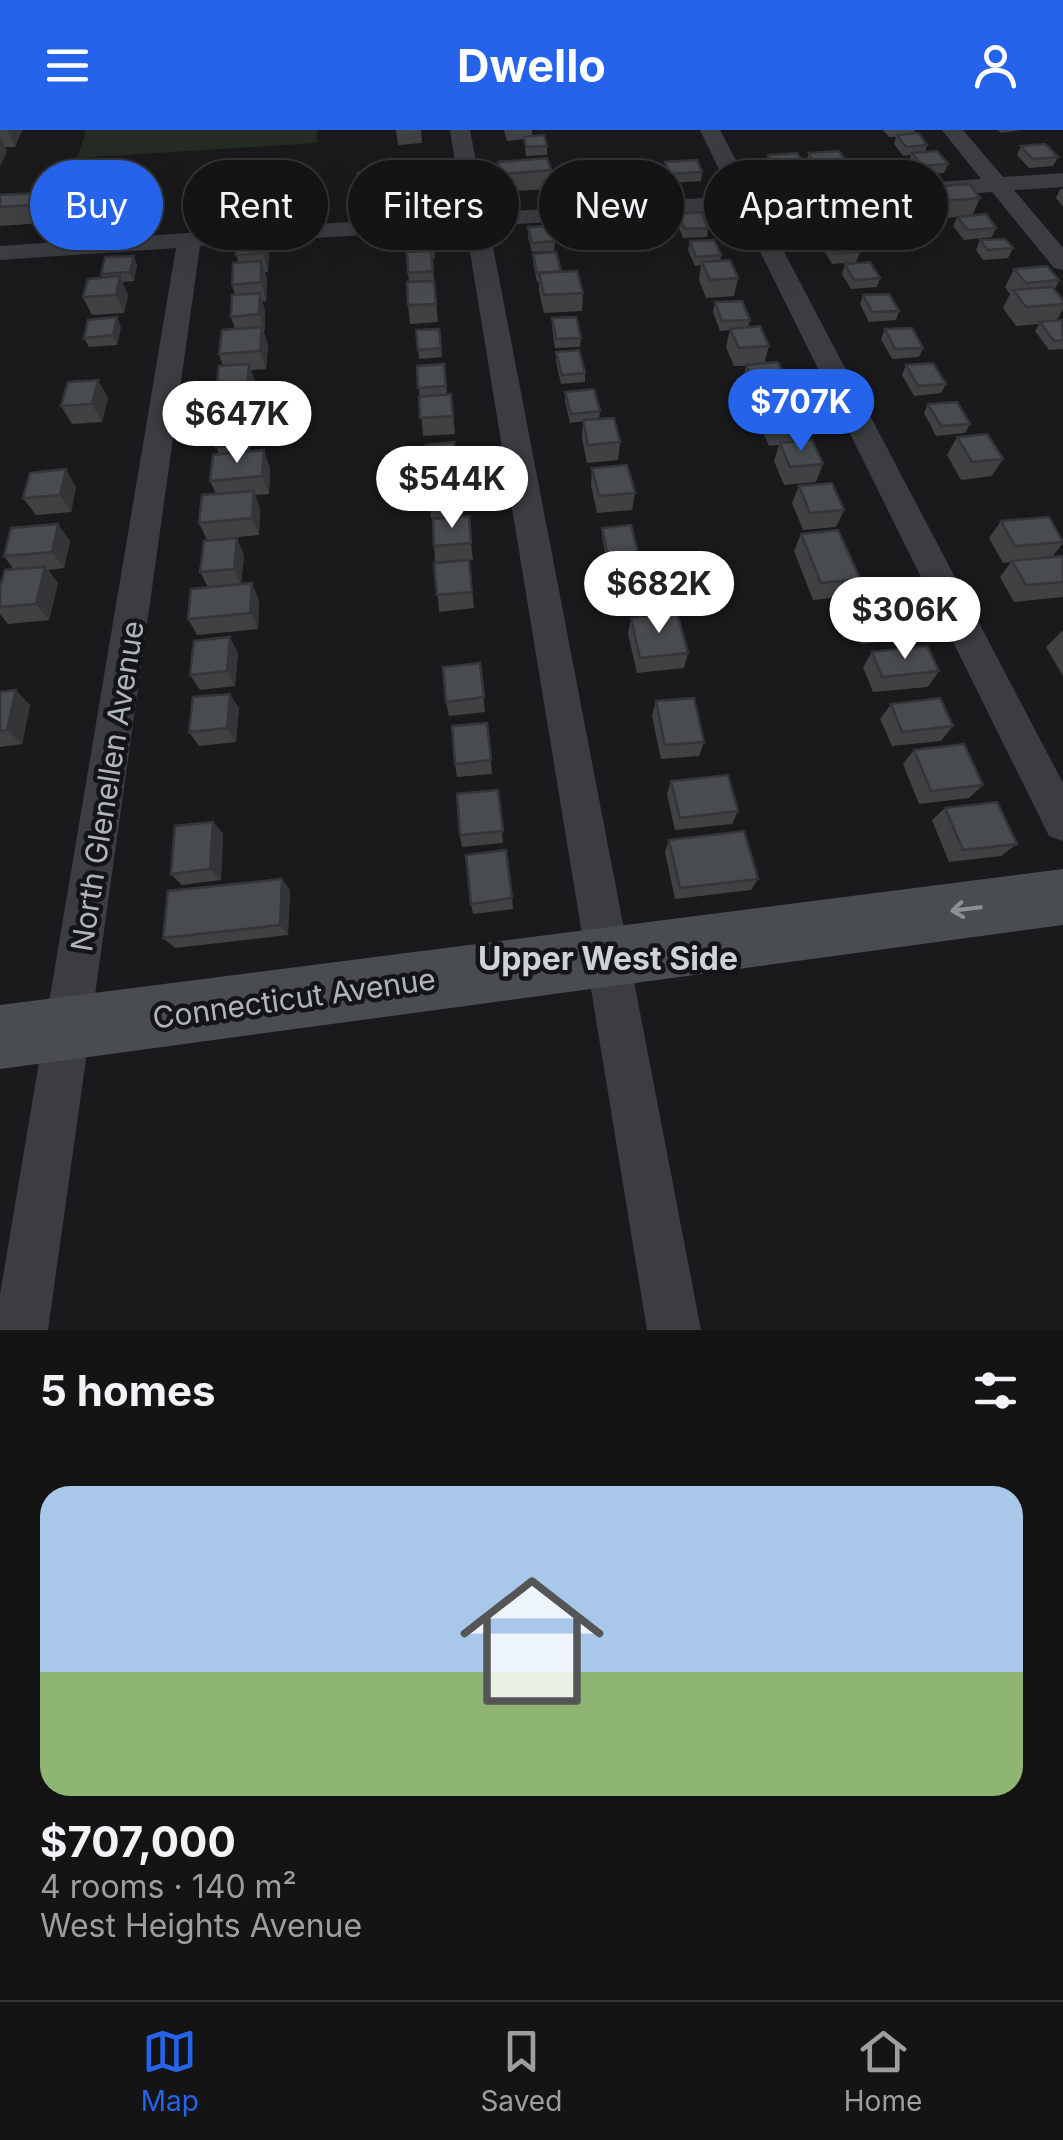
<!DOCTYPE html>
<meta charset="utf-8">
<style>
body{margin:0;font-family:Inter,sans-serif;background:#212122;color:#f1f3f6;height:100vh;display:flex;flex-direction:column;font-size:38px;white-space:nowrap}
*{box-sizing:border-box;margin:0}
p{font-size:32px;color:#9d9ea0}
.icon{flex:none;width:55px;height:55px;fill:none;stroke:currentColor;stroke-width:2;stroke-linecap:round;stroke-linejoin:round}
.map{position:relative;height:1200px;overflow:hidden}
.sheet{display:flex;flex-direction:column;background:#141415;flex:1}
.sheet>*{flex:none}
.hud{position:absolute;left:30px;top:30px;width:1005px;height:90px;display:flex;gap:20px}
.price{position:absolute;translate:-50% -85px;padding:0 22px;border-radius:35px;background:#fff;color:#222;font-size:32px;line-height:65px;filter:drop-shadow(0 2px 5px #0008)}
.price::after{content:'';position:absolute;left:50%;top:60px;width:30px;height:22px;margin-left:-15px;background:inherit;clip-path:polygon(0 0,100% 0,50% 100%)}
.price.on{background:#2563eb;color:#fff}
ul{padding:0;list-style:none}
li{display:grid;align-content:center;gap:20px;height:530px;padding:0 40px}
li+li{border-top:2px solid #333334}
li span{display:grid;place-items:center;height:310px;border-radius:30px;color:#555}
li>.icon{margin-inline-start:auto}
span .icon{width:180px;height:180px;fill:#fffc;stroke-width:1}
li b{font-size:42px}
h2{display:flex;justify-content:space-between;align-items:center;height:120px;padding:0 40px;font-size:42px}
.tag{padding:0 35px;border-radius:45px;background:#141415;box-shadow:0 10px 40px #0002,0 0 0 2px #333334;font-size:35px;line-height:90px}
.tag.on{background:#2563eb;color:#fff}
header{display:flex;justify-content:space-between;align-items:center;height:130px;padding:0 40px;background:#2563eb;color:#fff;font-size:45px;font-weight:700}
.menu{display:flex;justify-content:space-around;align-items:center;height:140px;border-top:2px solid #333334;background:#141415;font-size:28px;color:#9d9ea0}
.menu a{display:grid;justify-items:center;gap:5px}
.menu .on{color:#2563eb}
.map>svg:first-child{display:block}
.green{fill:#252c24}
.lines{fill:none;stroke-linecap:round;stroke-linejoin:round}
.street{fill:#3b3d41;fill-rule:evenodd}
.secondary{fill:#494d50;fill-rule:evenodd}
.wall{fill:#3f4143}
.shaded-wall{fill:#333537}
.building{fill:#494c4e;stroke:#333537;stroke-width:2.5}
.oneway{stroke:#8b9195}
.labels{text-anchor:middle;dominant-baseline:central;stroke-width:9;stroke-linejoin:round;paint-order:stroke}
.street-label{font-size:30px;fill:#aeb5ba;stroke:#151517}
.neighbourhood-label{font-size:32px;font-weight:bold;fill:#ced3d7;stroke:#151517}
</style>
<header><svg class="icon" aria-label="menu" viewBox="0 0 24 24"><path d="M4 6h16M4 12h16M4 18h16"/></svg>Dwello<svg class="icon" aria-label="person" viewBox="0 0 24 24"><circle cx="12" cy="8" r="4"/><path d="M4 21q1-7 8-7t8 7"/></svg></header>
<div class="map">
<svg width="1063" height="1200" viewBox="0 0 1063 1200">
<rect width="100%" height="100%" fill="#1a1a1c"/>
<path class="green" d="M86,0H317V13L77,28Z"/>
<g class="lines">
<path class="street" d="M450,0H470L486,83L732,66L700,0H720L754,64L981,49L942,0H963L1003,47L1063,43V57L1014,60L1063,118V140L1054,138L992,62L761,78L1063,653V711L1049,706L739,79L489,96L701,1200H647L466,98L200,116L48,1200H0V1164L176,118L0,130V116L463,84Z"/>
<path class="secondary" d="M1063,739V795L0,939V875Z"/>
</g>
<path class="wall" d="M0,0H22L15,17H5L7,21L0,36Z
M396,0H421L422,13L398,15Z
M504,0H532V6L547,16V25L526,26L524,9L507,11Z
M883,0H915L914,4L927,15L925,22L948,34L944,43L918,45L909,32L911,25L903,26L894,14L896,7H889Z
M998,0H1021L1001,3Z
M1021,16L1058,27L1053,36L1029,38L1017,25Z
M809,23L846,32L843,41L813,43L806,32Z
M768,25L805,35L802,44L773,46L766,34Z
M498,32L551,40V59L501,62L498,50Z
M665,32L702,42L701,51L669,53L664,41Z
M407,34L442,50L444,68L411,70Z
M612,35L648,44L647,53L615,55L612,44Z
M563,38L598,47V56L566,58L563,47Z
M394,41L396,73L361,75L358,57Z
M105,57L113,75L109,89L76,91L68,73Z
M933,57L980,68L972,86L996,98L992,107L964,110L953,96L957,87L935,89L926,75Z
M1060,59H1063V77L1056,68Z
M52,62L61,80L57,92L0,96V65Z
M260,69L258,81L224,84L222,74Z
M165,74L162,87L128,89L125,80Z
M812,78L844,91L841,100L818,102L810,87Z
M678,84L708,98L707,107L683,108L677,93Z
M431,92L435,128L432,129L438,192L410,194L408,175L409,152L402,94Z
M528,97L555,111L554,121L532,122L528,107Z
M825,107L860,122L856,132L832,134L822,117Z
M980,110L1013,118L1008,128L983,130L976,120Z
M690,111L721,125L720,131L738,148L734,166L706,168L699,150L701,135L695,136L688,120Z
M269,121L268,142H265L267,149L266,171H262L265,181L264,203L268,215L266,239L251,240L255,252L253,279L223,281L216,263L223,236L219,224L235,199L231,187L235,165L232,155L239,133L236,125Z
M533,124L561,142L583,163L582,181L544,183L539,161V152H537L533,133Z
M845,134L880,148L877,157L851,159L842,144Z
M137,135L134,151L122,152L128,165L124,183L92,185L83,167L102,148L101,144Z
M1014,139L1059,150L1055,159L1063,170V179L1057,190L1063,191V219L1049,220L1035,201L1039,194L1016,196L1003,178L1010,164L1005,157Z
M863,165L899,181L896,190L869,192L860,174Z
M715,172L750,190L748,197L769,216L764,234L788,253L782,271L750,274L742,253L746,236H734L726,217L730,200L720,201L713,182Z
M552,188L581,208L580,217L555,218L552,198Z
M121,197L117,215L89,217L84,208Z
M439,199L442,227L419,229L416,200Z
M885,199L923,218L919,227L892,229L881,209Z
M556,222L585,243V252L561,254L556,231Z
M444,234L447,265L451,264L455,304L423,306L417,236Z
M906,235L946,254L941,263L914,266L902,245Z
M565,262L600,281L599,289L620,312L618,330L587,333L582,308L583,291L570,293L565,271Z
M108,268L102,292L72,294L61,276Z
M928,274L970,294L965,303L936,306L924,283Z
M764,275L805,295L799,312L823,334L816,352L784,355L774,331L779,315L769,316L759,293Z
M248,291L251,300L250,321L270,338L269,364L255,365L260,379L259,405L207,410L199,393L216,364L210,351L219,324L216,317Z
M957,307L1003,329L992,346L961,350L947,325Z
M454,312L457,343L430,345L426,315Z
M592,338L635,363L632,380L597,383L591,355Z
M426,346L461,368L463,385L431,388Z
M799,356L844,380L836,397L803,400L792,373Z
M76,357L71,382L36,385L23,368Z
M1001,391L1063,410V413L1052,427L1063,426V467L1014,472L1000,447L1011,432L1003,433L989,408Z
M602,398L638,423L636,432L607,434L602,406Z
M801,404L860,449L851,466L813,470L794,421Z
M70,411L64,438L48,440L58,453L49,490L8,494L0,484V457L14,440L4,426Z
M471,413L473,430H469L474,478L439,482L434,416Z
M244,425L241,454L259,470L258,499L197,505L188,489L208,457L200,442Z
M613,437L655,466L651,482L619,485L611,454Z
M854,461L906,494L896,510L861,514L846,478Z
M631,488L688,523L684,538L637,543L628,504Z
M1063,501V546L1046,517L1061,502Z
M872,522L939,541L928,557L873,562L863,537Z
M238,523L235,556L200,560L190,545Z
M480,533L485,582L449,586L446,572Z
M0,562L30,575L22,614L0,617Z
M656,571L704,612L699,626L661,629L652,586Z
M891,574L953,596L941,611L892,616L880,589Z
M239,578L236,612L199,616L189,602Z
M487,593L492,644L457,647L455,634Z
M914,620L983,655L969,668L919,674L903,634Z
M671,651L738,681L732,694L675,700L667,664Z
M498,660L503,713L462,717L460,705Z
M945,678L1017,714L1001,726L949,732L932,690Z
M213,692L223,704L221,750L182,755L171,744Z
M669,710L758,749L751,760L675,769L665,722Z
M290,760L288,805L175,818L163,808Z
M512,768L513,779L473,784L471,774Z"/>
<path class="shaded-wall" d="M7,0H22L15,17Z
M0,7L7,21L0,36Z
M105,57L113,75L109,89L101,71Z
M257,60L260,69L258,81L256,72Z
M52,62L61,80L57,92L48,74Z
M161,65L165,74L162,87L159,78Z
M264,103L269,121L268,142L263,123Z
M134,126L137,135L134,151L130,142Z
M261,131L267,149L266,171L261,152Z
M120,146L128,165L124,183L116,165Z
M260,163L265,181V202L259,184Z
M117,187L121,197L117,215L113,205Z
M262,197L268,215L266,239L260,221Z
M249,234L255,252L253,279L247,261Z
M98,250L108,268L102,292L92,274Z
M248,291L251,300L250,323L247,314Z
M264,320L270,338L269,364L262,346Z
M66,339L76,357L71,382L60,365Z
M254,361L260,379L259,405L252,388Z
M58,394L70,411L64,438L52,422Z
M237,408L244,425L241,456L234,439Z
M45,437L58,453L49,490L36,474Z
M252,453L259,470L258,499L250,483Z
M230,507L238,523L235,556L227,541Z
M16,560L30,575L22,614L7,600Z
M230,564L239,578L236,612L227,598Z
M213,692L223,704L221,750L210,739Z
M282,749L290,760L288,805L280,795Z"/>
<path class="building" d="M918,3L927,15L906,17L897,5Z
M544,5L547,16L526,17L524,7Z
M1045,14L1058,27L1033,29L1021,16Z
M839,21L846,32L815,34L809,23Z
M937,21L948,34L922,36L912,23Z
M797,23L805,35L775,37L768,25Z
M547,28L551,40L501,44L498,32Z
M697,30L702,42L670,44L665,32Z
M440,32L442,50L409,52L407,34Z
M644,33L648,44L616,46L612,35Z
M595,37L598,47L566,49L563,38Z
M394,41V55L358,57V43Z
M969,54L980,68L943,71L933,57Z
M105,57L101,71L68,73L72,59Z
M257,60L256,72L222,74L223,62Z
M52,62L48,74L0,77V65Z
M161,65L159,78L125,80L128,67Z
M835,76L844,91L820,92L812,78Z
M701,82L708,98L685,99L678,84Z
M986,84L996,98L968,100L957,87Z
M431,92L433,110L404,112L402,94Z
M550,96L555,111L532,113L528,97Z
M264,103L263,123L236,125L239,104Z
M849,106L860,122L835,124L825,107Z
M1005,109L1013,118L988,120L980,110Z
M714,110L721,125L696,127L690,111Z
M431,121L433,141L408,143L407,122Z
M556,122L561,141L537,143L533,124Z
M134,126L130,142L101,144L105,127Z
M730,130L738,148L710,150L702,132Z
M261,131V152L232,155L233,133Z
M870,132L880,148L854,150L845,134Z
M1047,136L1059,150L1026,153L1014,139Z
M577,141L583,163L544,165L539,143Z
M120,146L116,165L83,167L88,149Z
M434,151L436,174L408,175L407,152Z
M1052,157L1063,170V174L1026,177L1013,160Z
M260,163L259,184L231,187L232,165Z
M889,164L899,181L872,182L863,165Z
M742,171L750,190L722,191L715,172Z
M117,187L113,205L84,208L88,190Z
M576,187L581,208L556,209L552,188Z
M1062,190L1063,210L1054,211L1040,192Z
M760,196L769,216L739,218L730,199Z
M262,197L260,221L219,224L222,200Z
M912,198L923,218L895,219L885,199Z
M439,199L441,218L418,220L416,200Z
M579,220L585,243L562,245L556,222Z
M778,232L788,253L755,256L746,235Z
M933,233L946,254L918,256L906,235Z
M249,234L247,261L216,263L219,236Z
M444,234L446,256L418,258L417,236Z
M98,250L92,274L61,276L68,252Z
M594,259L600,281L571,284L565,262Z
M451,264L453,286L420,288L419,267Z
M795,272L805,295L774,298L764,275Z
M957,272L970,294L941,296L928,274Z
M614,288L620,312L588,315L583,290Z
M248,291L247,314L216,317L218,294Z
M987,304L1003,329L972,332L957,307Z
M812,310L823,334L790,337L780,313Z
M454,312L456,334L428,336L426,315Z
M264,320L262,346L210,351L213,325Z
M627,335L635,363L599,366L592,338Z
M66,339L60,365L23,368L30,343Z
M458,343L461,368L429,371L426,346Z
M832,353L844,380L810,383L799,356Z
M254,361L252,388L199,393L202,365Z
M469,386L471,413L434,416L433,389Z
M1049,387L1063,412L1015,416L1001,391Z
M58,394L52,422L4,426L11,398Z
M631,395L638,423L608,426L602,398Z
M838,400L860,449L821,453L801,404Z
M237,408L234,439L200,442L204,411Z
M1063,426V452L1026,455L1012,431Z
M469,430L472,462L437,465L434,433Z
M646,434L655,466L621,469L613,437Z
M45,437L36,474L0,477V457L5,440Z
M252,453L250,483L188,489L191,459Z
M889,458L906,494L870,498L854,461Z
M677,483L688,523L640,528L631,488Z
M230,507L227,541L190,545L194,511Z
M927,516L939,541L882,547L872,522Z
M480,533L484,567L446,572L443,537Z
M16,560L7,600L0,601V562Z
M230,564L227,598L189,602L193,567Z
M694,568L704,612L665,615L656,571Z
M940,568L953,596L902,602L891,574Z
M487,593L491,630L455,634L452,596Z
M964,614L983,655L931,661L914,620Z
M728,645L738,681L680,688L671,651Z
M498,660L503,701L460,705L457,664Z
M997,672L1017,714L963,720L945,678Z
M213,692L210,739L171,744L175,696Z
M744,701L758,749L680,758L669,710Z
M506,720L512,768L471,774L466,725Z
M282,749L280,795L163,808L168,761Z"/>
<defs><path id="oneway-shaft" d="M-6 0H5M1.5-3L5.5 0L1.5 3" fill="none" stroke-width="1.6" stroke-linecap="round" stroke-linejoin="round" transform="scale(2.5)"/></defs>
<use class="oneway" href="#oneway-shaft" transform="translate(966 779) rotate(173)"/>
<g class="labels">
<g class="street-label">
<text transform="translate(107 656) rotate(-81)">North Glenellen Avenue</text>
<text transform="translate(294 868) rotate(-8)">Connecticut Avenue</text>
</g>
<g class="neighbourhood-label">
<text x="608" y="828">Upper West Side</text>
</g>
</g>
</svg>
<b class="price on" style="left:801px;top:324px">$707K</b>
<b class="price" style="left:237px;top:336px">$647K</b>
<b class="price" style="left:452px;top:401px">$544K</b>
<b class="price" style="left:659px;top:506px">$682K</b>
<b class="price" style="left:905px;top:532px">$306K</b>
<div class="hud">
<a class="tag on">Buy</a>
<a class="tag">Rent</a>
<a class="tag">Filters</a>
<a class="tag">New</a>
<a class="tag">Apartment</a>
</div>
</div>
<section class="sheet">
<h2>5 homes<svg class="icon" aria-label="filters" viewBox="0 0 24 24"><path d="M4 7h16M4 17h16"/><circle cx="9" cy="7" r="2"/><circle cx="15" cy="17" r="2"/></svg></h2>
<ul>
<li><span style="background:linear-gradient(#a9c7e8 60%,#8fb573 0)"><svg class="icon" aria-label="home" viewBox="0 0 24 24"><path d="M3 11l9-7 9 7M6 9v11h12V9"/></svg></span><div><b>$707,000</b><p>4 rooms · 140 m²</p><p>West Heights Avenue</p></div></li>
</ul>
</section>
<nav class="menu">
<a class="on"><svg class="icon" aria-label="map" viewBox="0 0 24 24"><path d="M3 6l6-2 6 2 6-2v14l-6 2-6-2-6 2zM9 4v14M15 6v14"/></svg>Map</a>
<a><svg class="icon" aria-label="saved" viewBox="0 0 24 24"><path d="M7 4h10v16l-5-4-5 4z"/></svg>Saved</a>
<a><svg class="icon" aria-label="home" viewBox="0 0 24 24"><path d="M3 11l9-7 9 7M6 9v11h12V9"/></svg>Home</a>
</nav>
